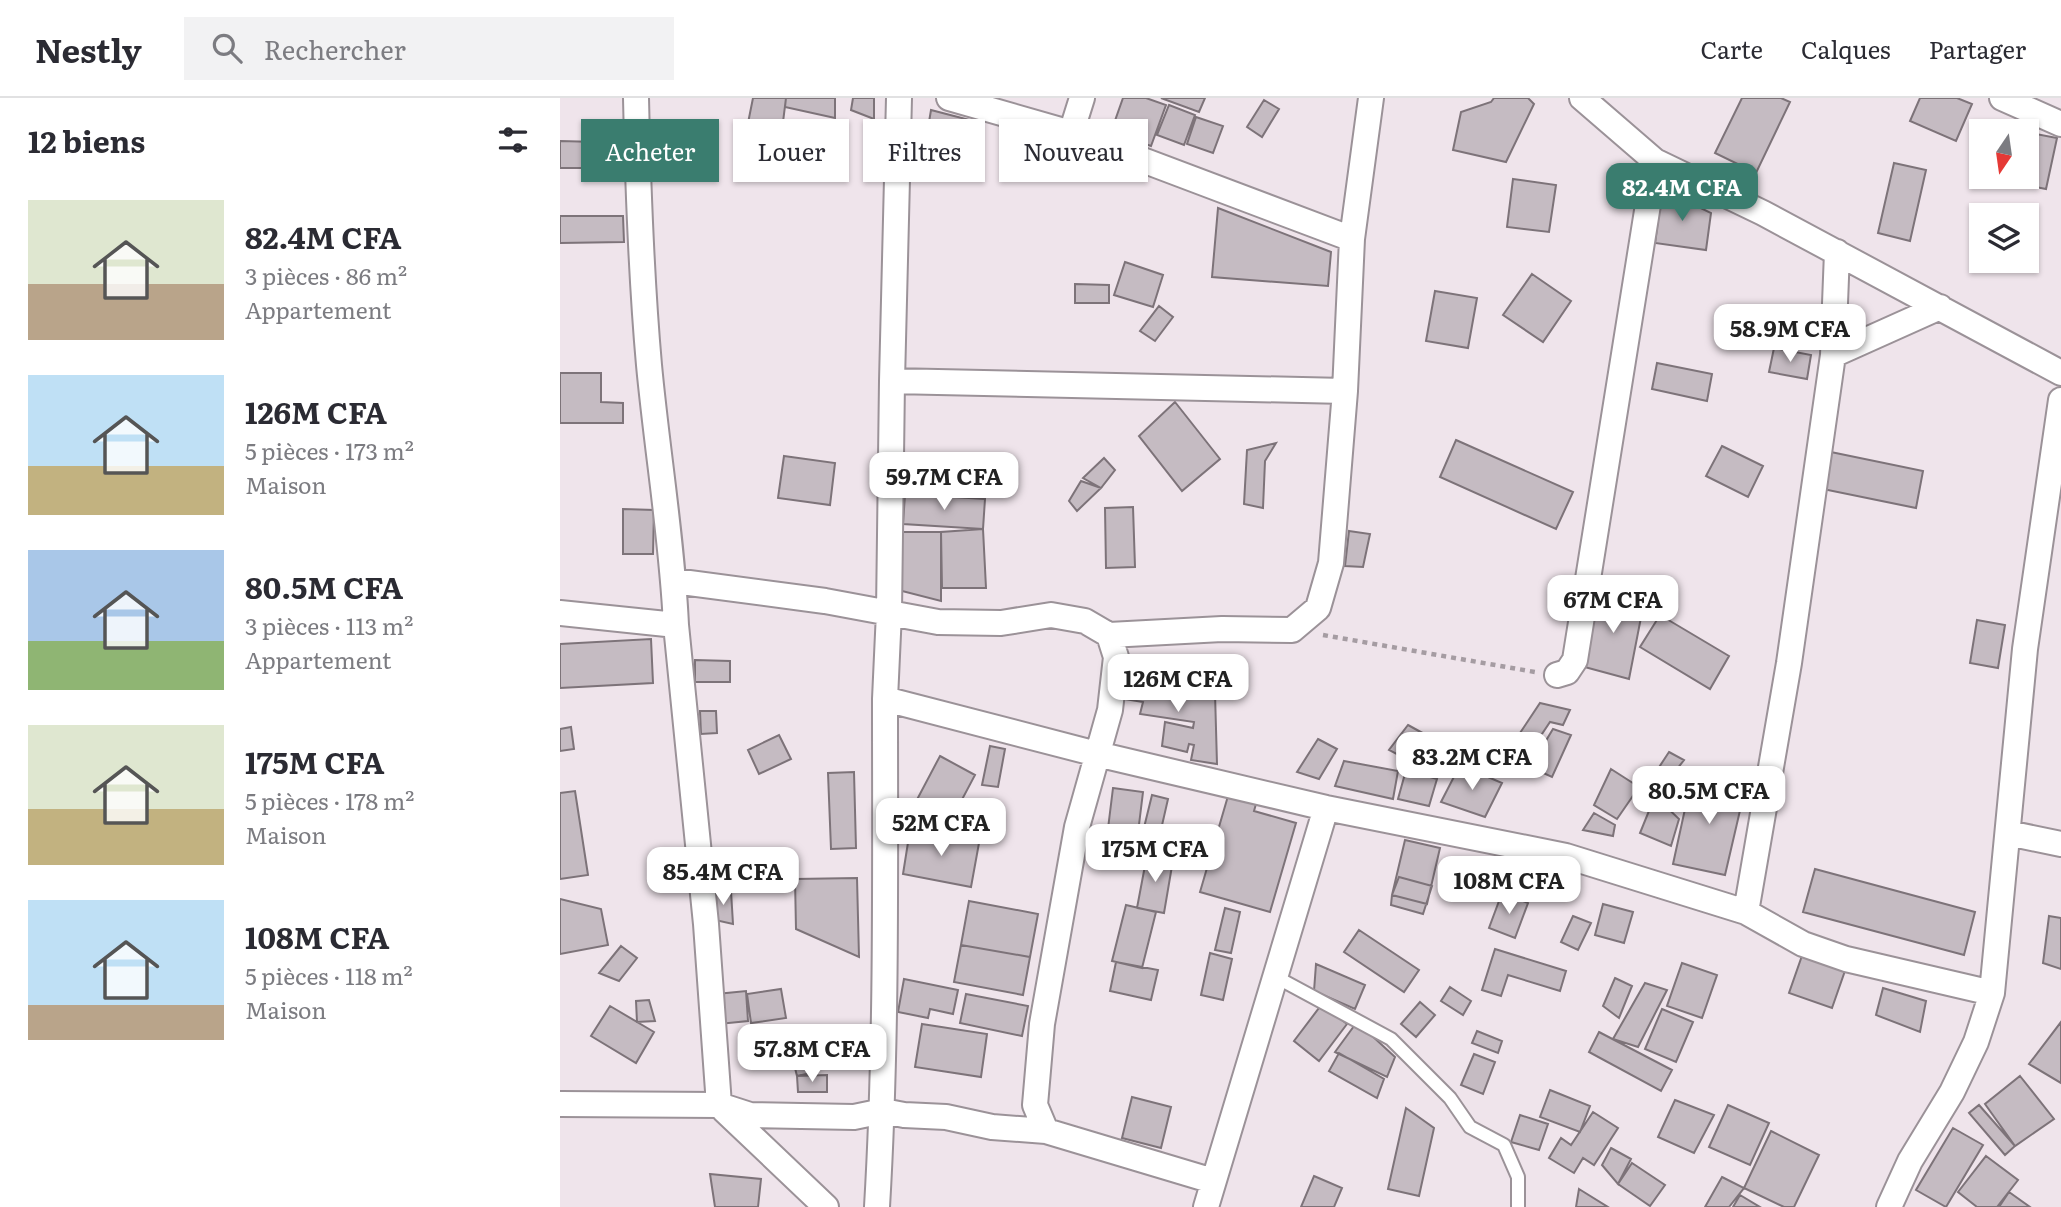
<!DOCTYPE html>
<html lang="fr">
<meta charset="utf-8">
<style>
body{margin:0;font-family:Literata,serif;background:#f2f2f3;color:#2b2b33;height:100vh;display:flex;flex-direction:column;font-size:26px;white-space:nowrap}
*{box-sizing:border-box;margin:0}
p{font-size:23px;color:#7c7c81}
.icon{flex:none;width:38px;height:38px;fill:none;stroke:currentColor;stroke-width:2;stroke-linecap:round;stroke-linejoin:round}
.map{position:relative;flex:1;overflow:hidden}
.details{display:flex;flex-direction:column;background:#fff;width:560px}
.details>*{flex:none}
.banner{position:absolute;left:21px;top:21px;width:665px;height:63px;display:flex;gap:14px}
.needle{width:46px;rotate:193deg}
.tools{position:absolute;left:1409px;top:21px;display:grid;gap:14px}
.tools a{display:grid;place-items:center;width:70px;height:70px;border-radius:0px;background:#fff;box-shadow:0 2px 5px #0004;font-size:35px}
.price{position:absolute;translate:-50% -60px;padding:0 16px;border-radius:14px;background:#fff;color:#222;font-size:23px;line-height:46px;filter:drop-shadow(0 2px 4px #0008)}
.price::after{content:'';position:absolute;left:50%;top:42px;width:21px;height:16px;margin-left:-10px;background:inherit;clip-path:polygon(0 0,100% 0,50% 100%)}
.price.current{background:#3a7d6f;color:#fff}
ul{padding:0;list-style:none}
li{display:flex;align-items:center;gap:21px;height:175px;padding:0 28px}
li span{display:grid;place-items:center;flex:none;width:196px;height:140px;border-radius:0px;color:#555}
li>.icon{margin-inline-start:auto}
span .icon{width:84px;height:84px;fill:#fffc;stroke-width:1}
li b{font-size:30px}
h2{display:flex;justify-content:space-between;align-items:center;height:84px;padding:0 28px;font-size:30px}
.tag{padding:0 24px;border-radius:0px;background:#fff;box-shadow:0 2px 5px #0004;font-size:24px;line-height:63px}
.tag.current{background:#3a7d6f;color:#fff}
header{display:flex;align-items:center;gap:42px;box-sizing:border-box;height:98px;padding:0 35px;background:#fff;border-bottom:2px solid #e1e1e2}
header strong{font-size:33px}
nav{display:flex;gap:38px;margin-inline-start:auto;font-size:24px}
.search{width:490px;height:63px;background:#f2f2f3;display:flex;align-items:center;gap:18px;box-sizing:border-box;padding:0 24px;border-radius:0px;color:#7c7c81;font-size:26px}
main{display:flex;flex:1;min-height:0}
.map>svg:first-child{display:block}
.building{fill:#c5bbc2;stroke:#7d7379;stroke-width:2}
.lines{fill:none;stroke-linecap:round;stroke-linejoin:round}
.lane-casing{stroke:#9b9298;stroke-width:16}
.street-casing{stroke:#9b9298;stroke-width:28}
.path{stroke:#a59ca2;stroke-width:4.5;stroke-dasharray:5 5;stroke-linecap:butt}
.lane{stroke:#fff;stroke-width:12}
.street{stroke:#fff;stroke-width:24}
</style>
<header>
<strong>Nestly</strong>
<div class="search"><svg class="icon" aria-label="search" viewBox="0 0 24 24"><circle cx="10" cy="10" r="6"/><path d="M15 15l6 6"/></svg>Rechercher</div>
<nav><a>Carte</a><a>Calques</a><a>Partager</a></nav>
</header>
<main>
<section class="details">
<h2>12 biens<svg class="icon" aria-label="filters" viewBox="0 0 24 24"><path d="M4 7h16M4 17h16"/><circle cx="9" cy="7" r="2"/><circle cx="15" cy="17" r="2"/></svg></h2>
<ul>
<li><span style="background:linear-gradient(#dfe7d0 60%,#b9a48a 0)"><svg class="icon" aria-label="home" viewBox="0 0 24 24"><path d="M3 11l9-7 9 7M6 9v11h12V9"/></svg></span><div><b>82.4M CFA</b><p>3 pièces · 86 m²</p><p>Appartement</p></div></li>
<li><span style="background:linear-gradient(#bfe0f5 65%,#c2b280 0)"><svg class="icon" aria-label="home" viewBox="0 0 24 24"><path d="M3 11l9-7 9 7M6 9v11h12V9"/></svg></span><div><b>126M CFA</b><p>5 pièces · 173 m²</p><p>Maison</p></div></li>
<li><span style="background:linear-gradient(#a9c7e8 65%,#8fb573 0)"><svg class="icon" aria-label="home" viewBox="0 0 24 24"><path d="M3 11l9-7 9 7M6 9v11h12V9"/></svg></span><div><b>80.5M CFA</b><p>3 pièces · 113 m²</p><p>Appartement</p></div></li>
<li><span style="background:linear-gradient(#dfe7d0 60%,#c2b280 0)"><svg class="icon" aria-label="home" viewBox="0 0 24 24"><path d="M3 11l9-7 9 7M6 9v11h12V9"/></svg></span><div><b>175M CFA</b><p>5 pièces · 178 m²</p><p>Maison</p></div></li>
<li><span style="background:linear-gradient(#bfe0f5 75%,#b9a48a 0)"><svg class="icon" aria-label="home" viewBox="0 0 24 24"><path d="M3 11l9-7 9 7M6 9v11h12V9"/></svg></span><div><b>108M CFA</b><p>5 pièces · 118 m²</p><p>Maison</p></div></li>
</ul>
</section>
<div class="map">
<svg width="1501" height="1109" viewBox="0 0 1501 1109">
<rect width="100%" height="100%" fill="#efe4eb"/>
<path class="building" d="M193,0H226L220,48L185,40Z
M226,0H275V20L225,9Z
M293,0H314V21L291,12Z
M563,0H586L606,7L591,48L551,34Z
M601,0H645L639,14Z
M934,0H968L974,6L946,64L893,52L901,14L931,4Z
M1182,0H1221L1230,4L1196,75L1155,55Z
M1360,0H1397L1412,6L1396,43L1350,23Z
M704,2L719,11L702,39L687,29Z
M609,7L635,17L624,47L597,37Z
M371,12L421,25L413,49L366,42Z
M636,19L663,28L653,55L627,46Z
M1466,34L1497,40L1486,91L1441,82L1442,79H1466Z
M0,43L37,44V70H0Z
M1334,65L1366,72L1350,143L1318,135Z
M953,81L996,87L989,134L947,129Z
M1102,91L1151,115L1146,152L1095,145Z
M658,110L771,154L768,188L652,179Z
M0,118H63L64,144L0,145Z
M565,164L603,177L593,209L554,197Z
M972,176L1011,203L983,244L943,217Z
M515,186L549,187V205H515Z
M875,193L917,200L908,250L866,243Z
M599,208L613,219L595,243L580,233Z
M1214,250L1251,257L1247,281L1209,274Z
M1097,265L1152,276L1147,303L1092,291Z
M0,275H41V304L63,305V325H0Z
M615,304L660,361L622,393L579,338Z
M896,342L1013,394L996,431L880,379Z
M716,345L705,363L703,410L684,406L687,352Z
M1162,348L1203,368L1188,399L1146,378Z
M1266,353L1363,373L1356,410L1258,390Z
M224,358L275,365L270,407L218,400Z
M544,360L555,372L541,390L523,380Z
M521,383L541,390L517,413L509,403Z
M345,396L425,401L423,431L343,426Z
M573,409L575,469L546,470L545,410Z
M63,411L94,412L93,456H63Z
M423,431L426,490H382L381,434Z
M789,433L810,436L803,469L785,468Z
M341,434H381V503L342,493Z
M1036,496L1084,504L1069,581L1021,568Z
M1100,517L1169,558L1150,591L1080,549Z
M1417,522L1445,527L1438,570L1410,565Z
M91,541L93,585L0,590V546Z
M135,562L170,563V584H135Z
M562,576L655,595L657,666L631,662L634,647L629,646L627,654L602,648L605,624L633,630L634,624L580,616L583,604L558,600Z
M980,605L1010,612L1003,627L990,624L962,666L946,656Z
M140,613H156L157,635L141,636Z
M848,627L888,649L873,675L829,652Z
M11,629L14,651L0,653V631Z
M993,631L1011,637L992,679L970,669Z
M219,637L231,661L199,676L188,652Z
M758,641L777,651L759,681L737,674Z
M430,648L445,651L438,689L422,687Z
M1109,654L1124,662L1104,688L1092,680Z
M380,658L415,677L387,730L352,711Z
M784,663L838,673L833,701L775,688Z
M900,667L942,685L925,719L881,704Z
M1051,671L1079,689L1057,721L1034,707Z
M846,672L877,681L869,708L838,701Z
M294,674L296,750L271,751L268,675Z
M1132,679L1185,691L1165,777L1113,766Z
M553,690L583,694L576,751L546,747Z
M15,693L28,777L0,781V695Z
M592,697L608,701L595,758L578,754Z
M668,698L696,706L694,713L736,725L710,814L640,794Z
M1095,698L1119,721L1111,748L1080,735Z
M1034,715L1055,727L1053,738L1023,732Z
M350,732L419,745L411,789L343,776Z
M845,742L880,750L867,806L832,797Z
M587,757L613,762L604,815L577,810Z
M1255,771L1415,814L1404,857L1243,814Z
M839,779L872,788L863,816L831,807L832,797Z
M297,780L299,859L236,831L235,781Z
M171,793L173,826L155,822L153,794Z
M942,795L968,805L955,840L929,830Z
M0,801L41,811L48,847L0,856Z
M409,803L478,816L470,859L401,847Z
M1043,806L1073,814L1064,845L1035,837Z
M566,807L596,814L582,870L552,863Z
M665,810L680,814L671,855L655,852Z
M1013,818L1031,825L1018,852L1001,844Z
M1489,818L1501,820V871L1483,865Z
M799,832L859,872L844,894L784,854Z
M401,847L470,859L463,897L394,884Z
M61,848L77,860L59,883L39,875Z
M935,851L1006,873L1000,893L948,877L941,898L922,892Z
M1244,852L1287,867L1272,910L1229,895Z
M650,855L672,861L663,902L641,897Z
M556,864L598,872L591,902L550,893Z
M1122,865L1157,877L1142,920L1107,908Z
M756,866L805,887L795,911L754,893Z
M1055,880L1072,888L1059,920L1043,908Z
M344,881L398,892L393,916L370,911L368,920L338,914Z
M1085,885L1107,892L1078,949L1053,941Z
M890,889L911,903L903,917L881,903Z
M1323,890L1366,903L1360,934L1316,917Z
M221,891L226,920L191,925L187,896Z
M186,893L188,923L159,926L157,896Z
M406,896L468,908L462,938L400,925Z
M89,902L95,923L77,924L76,903Z
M860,904L875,917L856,939L841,926Z
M762,906L787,926L759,963L734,943Z
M50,908L94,934L76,965L31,938Z
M1102,911L1133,924L1116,964L1085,951Z
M797,924L835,959L827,979L775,954Z
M1501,924V985L1469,966Z
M362,926L427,936L421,979L355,969Z
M917,933L942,943L938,955L912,945Z
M1039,934L1112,972L1101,993L1029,954Z
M779,955L824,981L817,1000L769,973Z
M914,956L935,964L923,996L901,987Z
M252,957L256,974L237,978L233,962Z
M267,977V994H238L237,978Z
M1460,978L1494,1021L1455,1048L1425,1006Z
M990,992L1030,1008L1020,1034L980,1019Z
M572,999L611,1009L601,1050L562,1040Z
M1115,1002L1154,1017L1134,1055L1098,1039Z
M1168,1007L1209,1025L1190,1067L1149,1049Z
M1419,1007L1455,1048L1445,1057L1409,1015Z
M846,1010L874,1030L859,1098L828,1091Z
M1033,1014L1058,1030L1034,1067L1023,1060L1014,1075L989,1060L1001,1040L1011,1047Z
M960,1017L988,1026L979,1052L951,1044Z
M1393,1030L1423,1047L1386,1109L1356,1092Z
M1211,1033L1259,1057L1234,1109H1224L1184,1090Z
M1051,1050L1071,1061L1058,1086L1042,1067Z
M1426,1058L1458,1082L1437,1109H1417L1398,1094Z
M1072,1065L1105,1087L1090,1108L1058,1086Z
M150,1076L201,1081L198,1109H155Z
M754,1078L782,1090L774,1109H741Z
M1162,1079L1184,1090L1169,1109H1145Z
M1019,1091L1048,1109H1016Z
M1449,1094L1470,1109H1439Z
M1180,1097L1200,1109H1173Z"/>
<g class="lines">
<defs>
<path id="lane" d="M716,879L831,941L890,1000L910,1029L944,1047L958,1079V1109"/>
<path id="street" d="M339,0L332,283L329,514L325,601L537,656L766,710L1006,758L1186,814L1243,846L1286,861L1432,895
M389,0L511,35L792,141
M1022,0L1095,63L1203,115L1501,275
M1442,0L1501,26
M511,35L522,0
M1273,257L1380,209
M332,283L785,293
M114,483L265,503L378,524L441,525L491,517L525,523L549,537L662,531L732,532L758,510L771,465L785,293L792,141L811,0
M0,515L116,527C112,440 97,353 89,267C81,177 78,89 76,0
M549,537L556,559L550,612L517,729L482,926L475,1007L486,1033L653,1083
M997,577L1007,574L1015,562L1095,63
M1448,735L1501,746
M1186,814L1229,565L1273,257L1277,154
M0,1006L159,1007L146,826L116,527
M159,1007L190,1017L294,1019L323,1013L344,1017L386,1019L432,1029L486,1033
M164,1012L266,1109
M317,1109C327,940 325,770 325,601
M646,1109L766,710
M1329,1109L1350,1063L1392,994L1416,944L1432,895L1465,551L1501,302"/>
</defs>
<use href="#lane" class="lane-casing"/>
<use href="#street" class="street-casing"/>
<path class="path" d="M763,537L975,574"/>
<use href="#lane" class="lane"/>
<use href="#street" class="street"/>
</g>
</svg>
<div class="tools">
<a><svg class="needle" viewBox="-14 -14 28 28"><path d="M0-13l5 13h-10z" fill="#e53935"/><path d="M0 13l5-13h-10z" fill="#7c7c81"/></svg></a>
<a><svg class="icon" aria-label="layers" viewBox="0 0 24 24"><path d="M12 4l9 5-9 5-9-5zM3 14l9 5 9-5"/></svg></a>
</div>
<b class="price current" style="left:1122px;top:125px">82.4M CFA</b>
<b class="price" style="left:1230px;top:266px">58.9M CFA</b>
<b class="price" style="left:384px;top:414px">59.7M CFA</b>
<b class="price" style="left:1053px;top:537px">67M CFA</b>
<b class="price" style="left:618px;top:616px">126M CFA</b>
<b class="price" style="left:912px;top:694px">83.2M CFA</b>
<b class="price" style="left:1149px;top:728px">80.5M CFA</b>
<b class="price" style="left:381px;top:760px">52M CFA</b>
<b class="price" style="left:595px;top:786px">175M CFA</b>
<b class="price" style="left:163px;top:809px">85.4M CFA</b>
<b class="price" style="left:949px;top:818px">108M CFA</b>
<b class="price" style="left:252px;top:986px">57.8M CFA</b>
<div class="banner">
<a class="tag current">Acheter</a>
<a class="tag">Louer</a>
<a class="tag">Filtres</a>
<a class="tag">Nouveau</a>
</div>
</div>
</main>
